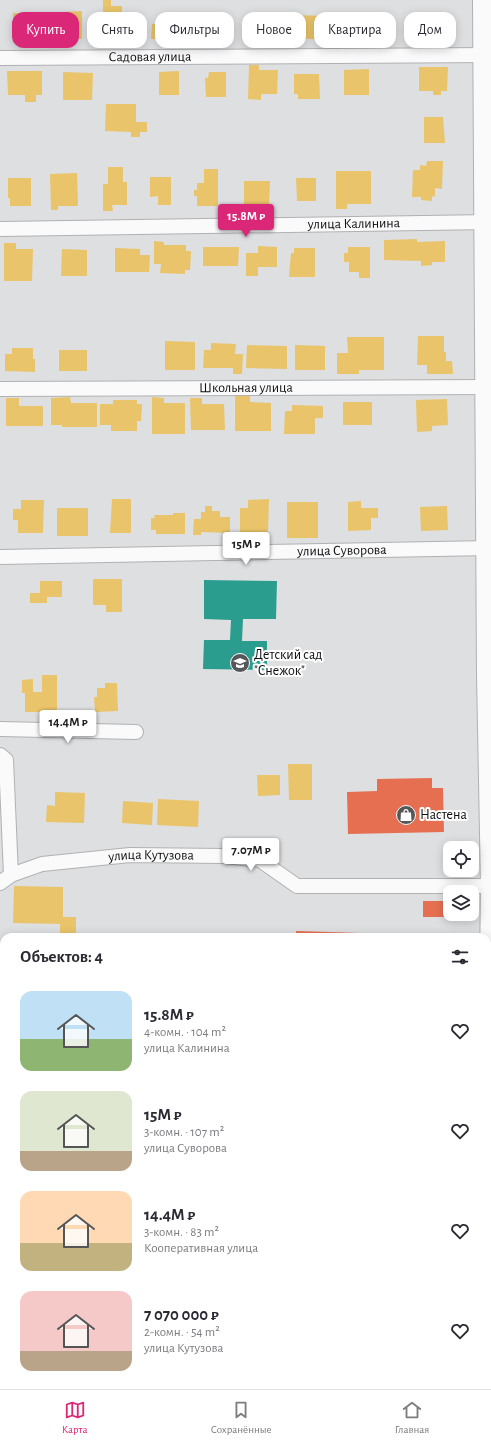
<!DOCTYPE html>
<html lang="ru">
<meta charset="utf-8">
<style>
body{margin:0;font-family:"Alegreya Sans",sans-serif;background:#f7f7f7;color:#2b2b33;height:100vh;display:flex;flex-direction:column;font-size:15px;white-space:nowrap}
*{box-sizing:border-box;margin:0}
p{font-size:13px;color:#7c7c81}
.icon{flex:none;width:22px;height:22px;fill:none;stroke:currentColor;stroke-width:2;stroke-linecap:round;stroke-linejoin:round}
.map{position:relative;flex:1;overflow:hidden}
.drawer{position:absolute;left:0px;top:933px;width:491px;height:456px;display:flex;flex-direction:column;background:#fff;border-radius:12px 12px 0 0;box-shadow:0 2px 10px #0003}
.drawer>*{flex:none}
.banner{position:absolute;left:12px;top:12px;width:467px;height:36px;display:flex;gap:8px}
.buttons{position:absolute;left:443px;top:841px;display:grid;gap:8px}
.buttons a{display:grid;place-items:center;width:36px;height:36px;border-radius:8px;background:#fff;box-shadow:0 2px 10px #0003;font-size:20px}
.price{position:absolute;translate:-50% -34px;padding:0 9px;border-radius:4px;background:#fff;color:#222;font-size:13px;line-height:26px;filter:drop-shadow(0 1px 2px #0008)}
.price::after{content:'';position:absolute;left:50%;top:24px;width:12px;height:9px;margin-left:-6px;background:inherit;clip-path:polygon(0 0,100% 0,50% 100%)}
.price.current{background:#db2777;color:#fff}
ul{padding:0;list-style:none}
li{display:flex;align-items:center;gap:12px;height:100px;padding:0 20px}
li span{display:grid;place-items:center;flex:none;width:112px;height:80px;border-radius:12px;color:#555}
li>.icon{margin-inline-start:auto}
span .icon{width:48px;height:48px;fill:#fffc;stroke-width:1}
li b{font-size:17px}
h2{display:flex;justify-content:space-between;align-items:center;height:48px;padding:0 20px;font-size:17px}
.tag{padding:0 14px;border-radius:12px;background:#fff;box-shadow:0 2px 10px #0003;font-size:14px;line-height:36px}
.tag.current{background:#db2777;color:#fff}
.dock{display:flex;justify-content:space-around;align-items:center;height:56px;border-top:1px solid #e1e1e2;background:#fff;font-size:11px;color:#7c7c81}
.dock a{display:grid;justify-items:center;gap:2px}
.dock .current{color:#db2777}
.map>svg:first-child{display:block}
.homes{fill:#e9c46a}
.shops{fill:#e76f51}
.schools{fill:#2a9d8f}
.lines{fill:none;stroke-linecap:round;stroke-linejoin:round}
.street-casing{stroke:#b0b1b3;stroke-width:16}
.secondary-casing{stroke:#b0b1b3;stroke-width:22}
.street{stroke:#fafafa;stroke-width:14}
.secondary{stroke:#fafafa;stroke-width:20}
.labels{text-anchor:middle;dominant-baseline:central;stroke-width:4;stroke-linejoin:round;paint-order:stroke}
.street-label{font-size:14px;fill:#0d0e0f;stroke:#fff}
.poi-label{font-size:14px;fill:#0d0e0f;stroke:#fff;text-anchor:start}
</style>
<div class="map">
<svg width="491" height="1389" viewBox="0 0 491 1389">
<rect width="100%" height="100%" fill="#dedfe1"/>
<path class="homes" d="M103,0H111V6H122V15H126V39H106V21H103Z
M82,11V39H65L63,12Z
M13,13H42V43H13Z
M363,13L379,14L378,23H382L381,35H379V39L374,38L373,44H367V38L354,37L355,21H357V14L362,15Z
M428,13H437V17H443V39H423V35H415V30H412L411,24H415V15H420L421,17H427Z
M290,15L329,16V23H335V31H329V40L289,38Z
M195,17H224V38H196Z
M157,18H178V32H172L171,40L151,39L152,24H156Z
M279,19V38H243V20Z
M249,65H259V70H278L277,94H261V100L248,99Z
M419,67H448L447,91H441V95H433V91H419Z
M369,69V95H344V70Z
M7,71H42V95H36V102H25V95H8Z
M179,71V95H159V72Z
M63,72L93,73L92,100H63Z
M209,72H226V97H206L205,78H208Z
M294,74H319L320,99H298V94H294Z
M106,104H136V122H147V132H140V137H131V132L105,131Z
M424,117H443L445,143H424Z
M427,161H443L442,189L435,188V197L432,196V201L421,200V197H412L413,170H420V165L426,166Z
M108,167H123V182H127V205H112L113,211H103V184H108Z
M204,169H218V206H197V196H194V190H197V183H204Z
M336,171H371V204H347V209H336Z
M77,173L78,206H58V210H51L50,174Z
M150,177H171V205H158V196L150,197Z
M8,178H31V206H10V198H8Z
M296,178H316V201H297Z
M244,181H270L269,205H244Z
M417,239V242L445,241V262H432V265L421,266V261L384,260V240Z
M154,241L164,242V245H186V251H191L190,270H185V274L160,273L161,264H154Z
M4,243H16V249H33L32,281H4Z
M258,246L277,247V267H258V276H246V253H258Z
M203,247H239L238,266H203Z
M348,247H370V278H359V272H349V262H344V253H348Z
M115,248L140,249V255H150L149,272H115Z
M294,248H315V277H289L291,253H294Z
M62,249L87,250V276H61Z
M418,336H444V352H446V361H452L453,374H427V365H417Z
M347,337H384V370H359V374H337V353H348Z
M165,341L195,342V370H165Z
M211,343L236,344L235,354H243L242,374H233V368H203L204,350H211Z
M247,345L287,346V369L246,368Z
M295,345L325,346V370H295Z
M12,348H33V359H35V372L5,371V354H12Z
M59,350H87V371H59Z
M235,395H250V402L271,403V431H235Z
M70,397L71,403H97V427H62V425H51V398Z
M152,397L164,398V403H185V434H152Z
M6,398H19V406H43V426H6Z
M190,398H202V404H224L225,430H191Z
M447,399L448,425L432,426V431L417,432L416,400Z
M113,400H137V404H142L141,421H137V431H111V425H100V404H113Z
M343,402H372V425H343Z
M292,405L323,406V418H315V434H284L285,411H292Z
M112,499H131V533H110Z
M269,499L268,532H240V508H248V500Z
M21,500H44L43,533H18V520H13V509H21Z
M361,501V508H378V518H371V530L348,531V502Z
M287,502H318V538H287Z
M205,506H212V511H220V517H230V533L201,532V535H193L194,519H201V512H205Z
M447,506L448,530L421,531L420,507Z
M57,508H88V536H57Z
M173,513H185V534H156V530H151V518H155L154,515H173Z
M93,579H122V612H106V605H93Z
M40,581H62V597H47V603H30V593H40Z
M42,675H57V712H25V693H22V680L33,679V692H42Z
M105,683H117L118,711L95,712L94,697H97V688H105Z
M288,764H312V800H289Z
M257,775H280V795L258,796Z
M55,792L85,793L84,823L46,822L47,805L55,806Z
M158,799L199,801L198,827L157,825Z
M123,801L153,803L152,825L122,823Z
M14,886L63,887V917H76V937H60V924L13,923Z
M0,1260H2L3,1280H0Z
M19,1385H42V1386L19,1387Z
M288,1385H301V1389H288Z"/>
<path class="shops" d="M432,778V788H443L444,832L348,834L347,792L377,791V779Z
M423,901H450V917H423Z
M296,931L392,934V937H296Z"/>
<path class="schools" d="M204,580L277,581L276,619H243L242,641H267V670L203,669L204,640H230L231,620L204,619Z
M190,1385H230V1389H190Z"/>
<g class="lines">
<defs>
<g id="street">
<path id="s1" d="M0,58L491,55"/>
<path id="s2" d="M0,229L491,222"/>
<path id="s3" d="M0,389L491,387"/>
<path id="s4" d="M0,557L491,548"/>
<path d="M0,729L136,732"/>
<path d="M0,755L6,760L11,875"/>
<path id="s5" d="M0,883L11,875L42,864L130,855L225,856L260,860L297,886H491"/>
<path d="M0,1065L4,1064"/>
<path d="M487,1230H491"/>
<path d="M0,1240H4"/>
</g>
<path id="secondary" d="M483,0L487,675L491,886L487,1211
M486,1389V1385"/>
</defs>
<use href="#street" class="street-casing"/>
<use href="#secondary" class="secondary-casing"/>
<use href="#street" class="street"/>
<use href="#secondary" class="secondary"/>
</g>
<defs>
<symbol id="school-disc" viewBox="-11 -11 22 22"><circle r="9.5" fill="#565758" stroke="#fff"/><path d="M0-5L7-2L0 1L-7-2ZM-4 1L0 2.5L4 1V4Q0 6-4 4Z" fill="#fff"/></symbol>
<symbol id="shop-disc" viewBox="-11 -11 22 22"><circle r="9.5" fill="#565758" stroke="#fff"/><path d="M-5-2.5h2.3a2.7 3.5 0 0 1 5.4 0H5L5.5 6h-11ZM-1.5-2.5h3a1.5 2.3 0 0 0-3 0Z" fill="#fff"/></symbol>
</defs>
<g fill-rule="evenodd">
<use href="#school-disc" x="229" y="652" width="22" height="22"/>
<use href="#shop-disc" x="395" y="804" width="22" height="22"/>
</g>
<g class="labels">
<g class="street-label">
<text stroke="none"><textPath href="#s1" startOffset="150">Садовая улица</textPath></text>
<text stroke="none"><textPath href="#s2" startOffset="354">улица Калинина</textPath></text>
<text stroke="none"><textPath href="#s3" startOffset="246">Школьная улица</textPath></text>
<text stroke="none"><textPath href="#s4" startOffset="342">улица Суворова</textPath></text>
<text stroke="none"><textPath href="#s5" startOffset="156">улица Кутузова</textPath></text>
</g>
<g class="poi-label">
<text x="254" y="655">Детский сад<tspan x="254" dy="16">"Снежок"</tspan></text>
<text x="420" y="815">Настена</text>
</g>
</g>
</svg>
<div class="buttons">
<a><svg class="icon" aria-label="locate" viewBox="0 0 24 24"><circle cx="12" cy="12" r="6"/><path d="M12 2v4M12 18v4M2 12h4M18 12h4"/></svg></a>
<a><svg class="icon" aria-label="layers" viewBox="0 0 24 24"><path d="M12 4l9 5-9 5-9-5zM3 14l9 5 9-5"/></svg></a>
</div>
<b class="price current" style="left:246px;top:238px">15.8M ₽</b>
<b class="price" style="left:246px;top:566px">15M ₽</b>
<b class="price" style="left:68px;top:744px">14.4M ₽</b>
<b class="price" style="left:251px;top:872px">7.07M ₽</b>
<div class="banner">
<a class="tag current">Купить</a>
<a class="tag">Снять</a>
<a class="tag">Фильтры</a>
<a class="tag">Новое</a>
<a class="tag">Квартира</a>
<a class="tag">Дом</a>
</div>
<section class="drawer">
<h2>Объектов: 4<svg class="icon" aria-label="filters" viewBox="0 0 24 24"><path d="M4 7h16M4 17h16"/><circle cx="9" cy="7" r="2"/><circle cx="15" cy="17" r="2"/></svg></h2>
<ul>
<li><span style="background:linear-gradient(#bfe0f5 60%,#8fb573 0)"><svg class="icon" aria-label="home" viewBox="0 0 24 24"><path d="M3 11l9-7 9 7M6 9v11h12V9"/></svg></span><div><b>15.8M ₽</b><p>4-комн. · 104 m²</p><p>улица Калинина</p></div><svg class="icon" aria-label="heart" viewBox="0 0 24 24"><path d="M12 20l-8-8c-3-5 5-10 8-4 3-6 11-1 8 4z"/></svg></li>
<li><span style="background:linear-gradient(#dfe7d0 75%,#b9a48a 0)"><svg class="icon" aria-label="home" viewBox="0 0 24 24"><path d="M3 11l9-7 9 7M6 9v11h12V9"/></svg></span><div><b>15M ₽</b><p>3-комн. · 107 m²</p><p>улица Суворова</p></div><svg class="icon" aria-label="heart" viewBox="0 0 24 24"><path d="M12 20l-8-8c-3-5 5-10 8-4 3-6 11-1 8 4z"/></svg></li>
<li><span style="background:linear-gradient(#ffd9b3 65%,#c2b280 0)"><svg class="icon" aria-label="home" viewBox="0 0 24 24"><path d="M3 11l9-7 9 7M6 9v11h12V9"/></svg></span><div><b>14.4M ₽</b><p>3-комн. · 83 m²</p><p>Кооперативная улица</p></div><svg class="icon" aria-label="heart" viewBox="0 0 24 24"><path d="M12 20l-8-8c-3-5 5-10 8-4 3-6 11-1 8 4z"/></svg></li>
<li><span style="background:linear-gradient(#f6c9c9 75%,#b9a48a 0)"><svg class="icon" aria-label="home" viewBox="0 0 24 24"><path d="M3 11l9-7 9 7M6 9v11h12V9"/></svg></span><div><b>7 070 000 ₽</b><p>2-комн. · 54 m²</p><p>улица Кутузова</p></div><svg class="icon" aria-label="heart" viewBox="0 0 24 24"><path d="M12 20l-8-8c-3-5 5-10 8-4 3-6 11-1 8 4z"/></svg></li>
</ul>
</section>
</div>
<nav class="dock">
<a class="current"><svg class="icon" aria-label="map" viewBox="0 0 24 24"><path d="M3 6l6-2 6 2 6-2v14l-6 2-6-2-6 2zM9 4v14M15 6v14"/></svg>Карта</a>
<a><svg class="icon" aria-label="saved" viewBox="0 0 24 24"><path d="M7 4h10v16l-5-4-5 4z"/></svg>Сохранённые</a>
<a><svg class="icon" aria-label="home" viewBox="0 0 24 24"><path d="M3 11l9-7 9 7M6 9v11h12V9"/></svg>Главная</a>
</nav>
